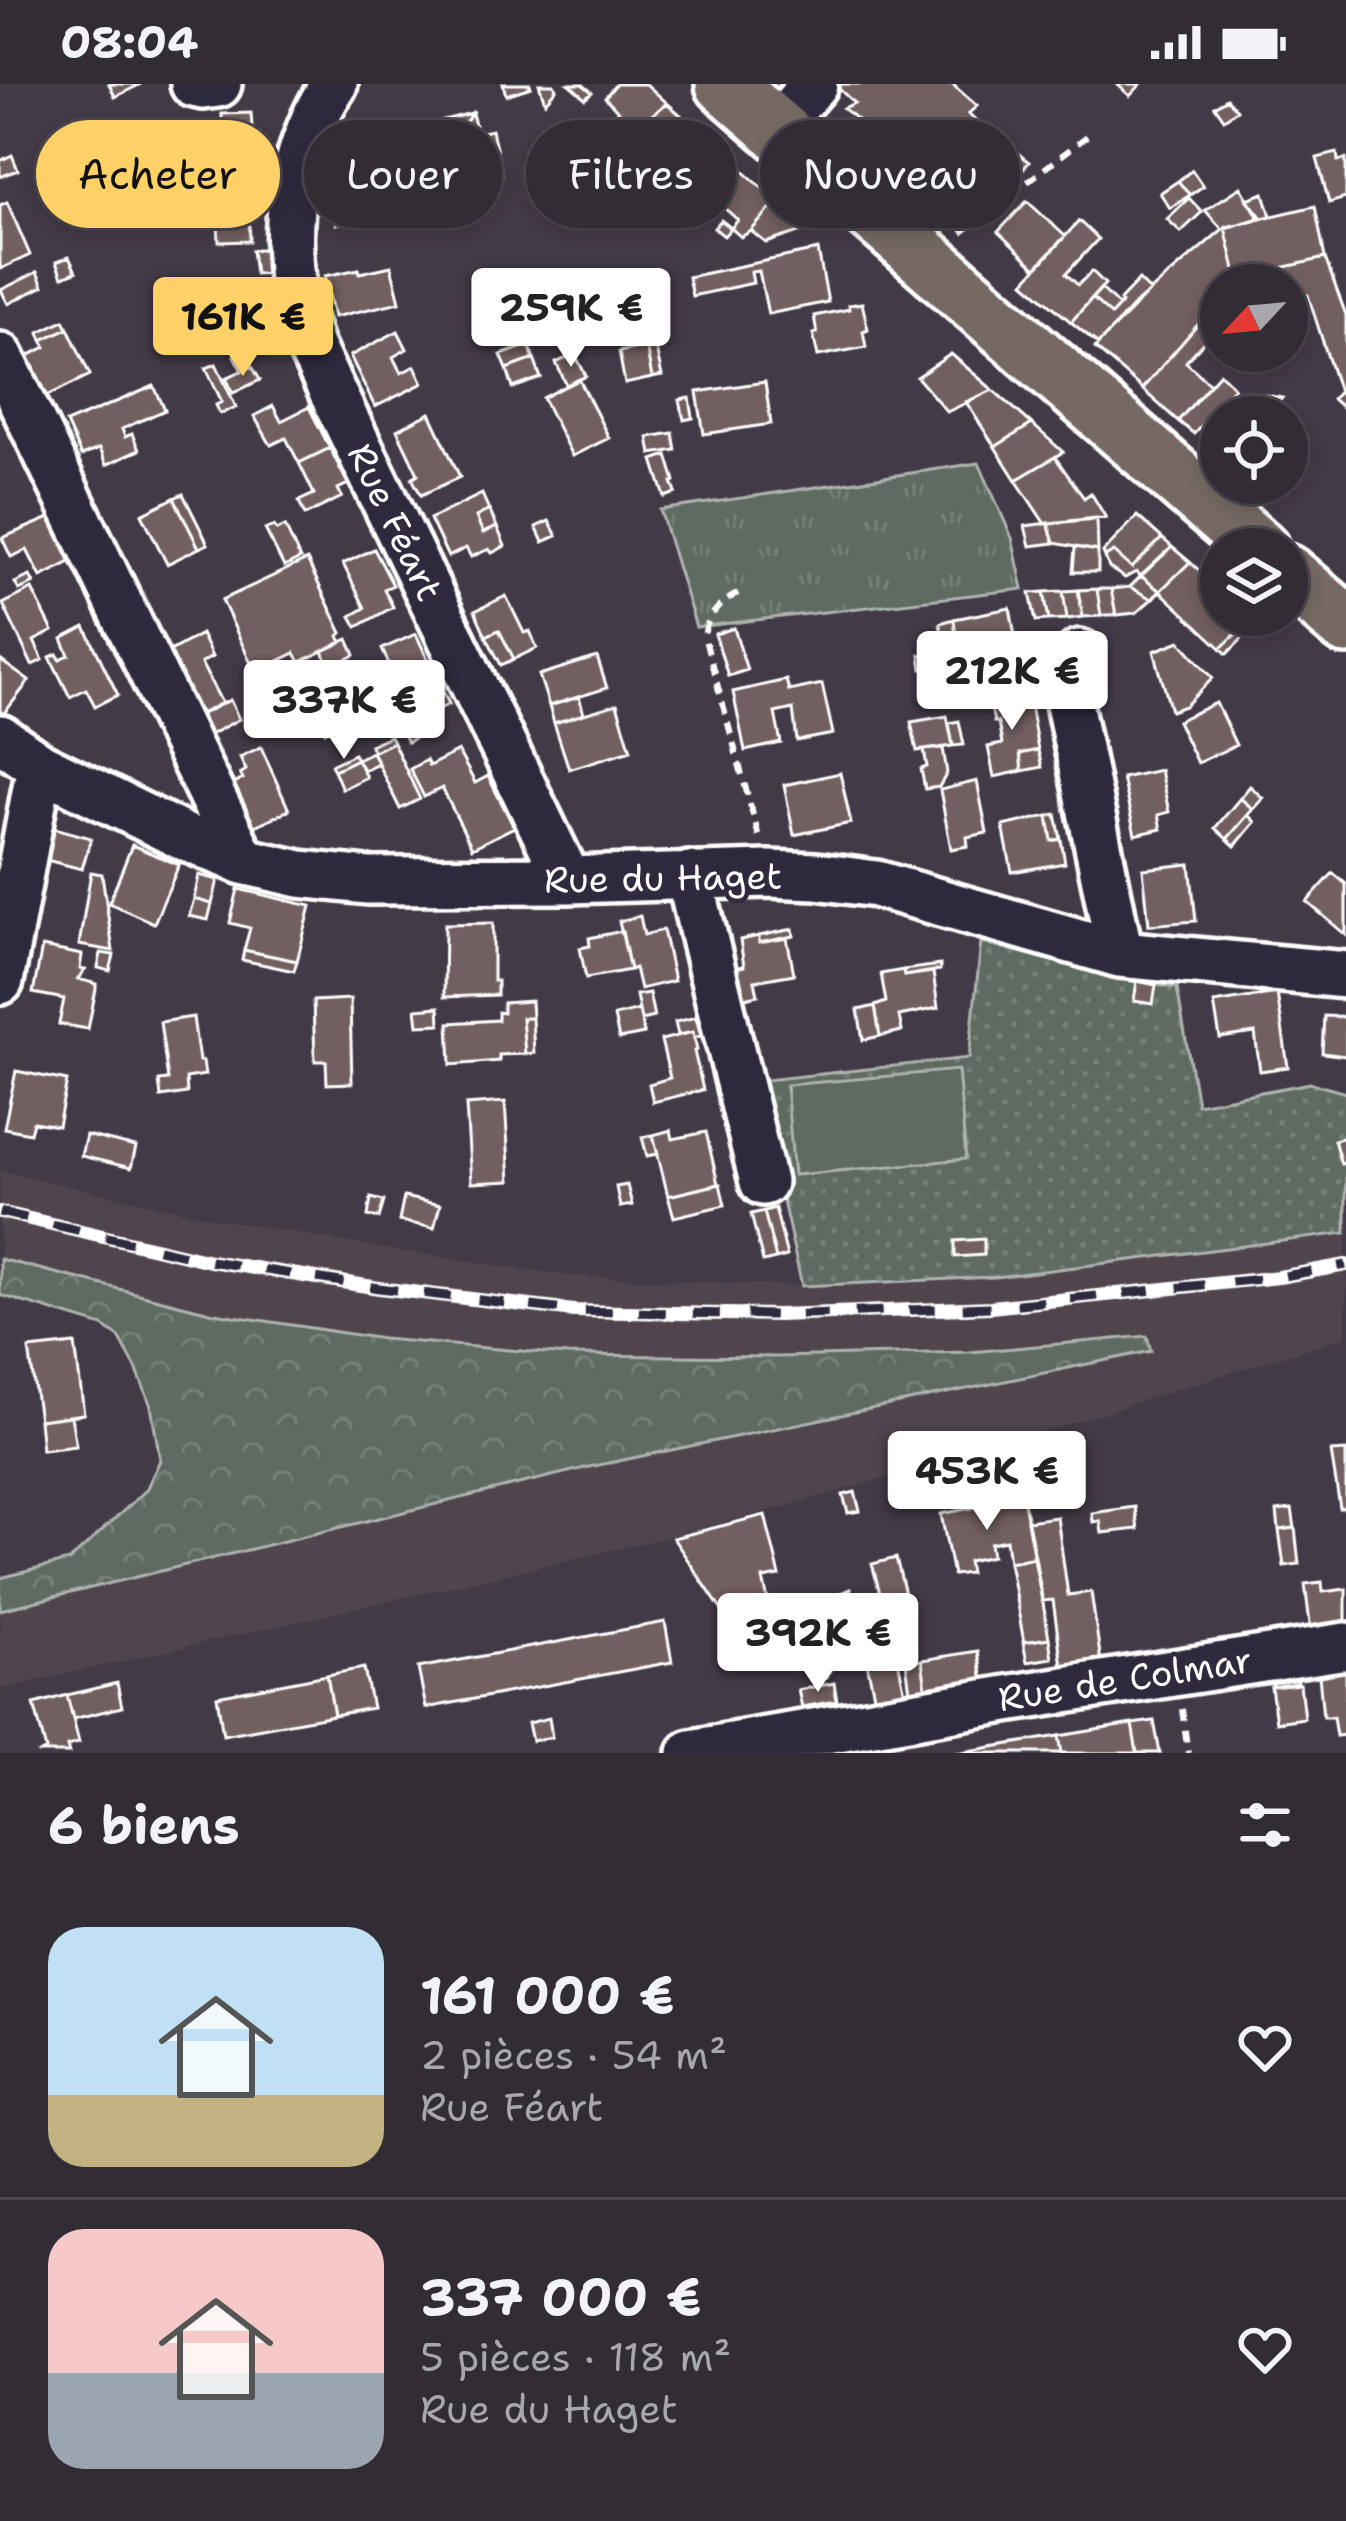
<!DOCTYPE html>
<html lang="fr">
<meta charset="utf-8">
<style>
body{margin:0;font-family:"Shantell Sans",sans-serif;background:#3d3841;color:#f1f3f6;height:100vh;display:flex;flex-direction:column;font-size:45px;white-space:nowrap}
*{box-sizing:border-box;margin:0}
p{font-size:39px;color:#a8a7ad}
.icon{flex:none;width:66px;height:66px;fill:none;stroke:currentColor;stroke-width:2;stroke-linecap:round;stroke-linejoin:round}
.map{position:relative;height:1669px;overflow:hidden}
.drawer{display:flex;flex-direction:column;background:#322c35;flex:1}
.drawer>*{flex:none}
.banner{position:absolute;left:36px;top:36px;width:1275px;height:108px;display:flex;gap:24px}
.needle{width:78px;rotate:244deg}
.fabs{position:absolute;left:1200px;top:180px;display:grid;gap:24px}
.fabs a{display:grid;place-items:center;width:108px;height:108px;border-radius:50%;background:#322c35;box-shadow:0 6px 18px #0003,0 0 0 3px #4d4850;font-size:60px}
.price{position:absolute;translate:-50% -102px;padding:0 27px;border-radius:12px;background:#fff;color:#222;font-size:39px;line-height:78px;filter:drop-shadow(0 3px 6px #0008)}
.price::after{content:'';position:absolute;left:50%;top:72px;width:36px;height:27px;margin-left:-18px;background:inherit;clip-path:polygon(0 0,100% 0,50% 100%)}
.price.current{background:#ffd166;color:#111}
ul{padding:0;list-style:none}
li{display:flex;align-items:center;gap:36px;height:300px;padding:0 48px}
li+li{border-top:3px solid #4d4850}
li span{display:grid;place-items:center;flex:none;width:336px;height:240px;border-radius:36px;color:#555}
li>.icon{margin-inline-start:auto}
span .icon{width:144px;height:144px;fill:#fffc;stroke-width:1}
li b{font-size:51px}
h2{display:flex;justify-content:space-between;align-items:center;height:144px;padding:0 48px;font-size:51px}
.tag{padding:0 42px;border-radius:54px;background:#322c35;box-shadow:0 6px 18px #0003,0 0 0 3px #4d4850;font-size:42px;line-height:108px}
.tag.current{background:#ffd166;color:#111}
.status{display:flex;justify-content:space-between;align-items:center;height:84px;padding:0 60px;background:#322c35;direction:ltr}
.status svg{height:33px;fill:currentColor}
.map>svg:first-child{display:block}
.built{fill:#51454e}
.grass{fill:url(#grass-tufts);stroke:#aeb4b0;stroke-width:3}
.forest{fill:url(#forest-crowns);stroke:#aeb4b0;stroke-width:3}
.garden{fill:url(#garden-dots);stroke:#aeb4b0;stroke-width:3}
.pitch{fill:#5e6a60;stroke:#aeb4b0;stroke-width:3}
.building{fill:#725e5f;stroke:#fff;stroke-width:3}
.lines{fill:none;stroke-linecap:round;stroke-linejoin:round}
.minor-casing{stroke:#fff;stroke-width:54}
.major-casing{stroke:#fff;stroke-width:66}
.path{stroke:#fff;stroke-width:6;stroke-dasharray:12 9;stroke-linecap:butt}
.minor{stroke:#2f2a3d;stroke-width:45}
.major{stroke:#766964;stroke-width:57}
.rail-casing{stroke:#fff;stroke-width:14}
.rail{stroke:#2f2a3d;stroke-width:9;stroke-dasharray:27;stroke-linecap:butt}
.labels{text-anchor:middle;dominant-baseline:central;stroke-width:9;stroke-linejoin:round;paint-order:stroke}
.street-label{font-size:36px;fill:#fff;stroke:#2f2a3d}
</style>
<div class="status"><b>08:04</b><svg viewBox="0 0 49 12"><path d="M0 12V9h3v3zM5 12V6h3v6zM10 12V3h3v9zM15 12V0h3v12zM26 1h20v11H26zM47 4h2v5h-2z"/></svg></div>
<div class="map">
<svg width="1346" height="1669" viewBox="0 0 1346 1669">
<defs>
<pattern id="grass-tufts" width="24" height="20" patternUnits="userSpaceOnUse" patternTransform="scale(3)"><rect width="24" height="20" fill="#5e6a60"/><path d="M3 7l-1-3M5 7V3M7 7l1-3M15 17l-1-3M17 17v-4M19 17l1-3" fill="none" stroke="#768078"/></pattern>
<pattern id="forest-crowns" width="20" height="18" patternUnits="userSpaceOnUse" patternTransform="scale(3)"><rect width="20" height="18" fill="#5e6a60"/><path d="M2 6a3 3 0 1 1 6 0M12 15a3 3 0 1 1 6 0" fill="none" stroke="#768078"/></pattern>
<pattern id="garden-dots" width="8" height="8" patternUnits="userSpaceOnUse" patternTransform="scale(3)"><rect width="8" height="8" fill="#5e6a60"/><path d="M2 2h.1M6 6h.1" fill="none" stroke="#768078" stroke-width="1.8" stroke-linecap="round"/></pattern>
</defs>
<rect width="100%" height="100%" fill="#433a47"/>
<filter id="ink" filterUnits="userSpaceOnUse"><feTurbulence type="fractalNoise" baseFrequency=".00833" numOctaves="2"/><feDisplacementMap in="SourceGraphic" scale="24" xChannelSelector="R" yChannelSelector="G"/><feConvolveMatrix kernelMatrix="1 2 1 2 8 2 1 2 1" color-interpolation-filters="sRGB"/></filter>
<g filter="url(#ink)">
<path class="built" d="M0,1087L223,1136L378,1164L572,1192L782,1202L995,1193L1346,1149V1252L1002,1361L771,1426L655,1456L0,1605V1526L589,1383L1151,1267L1146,1252L970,1268L779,1273L567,1271L383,1255L214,1229L0,1175Z"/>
<path class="grass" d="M979,379L1012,454L1023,505L696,543L660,426Z"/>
<path class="forest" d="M0,1175L214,1229L383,1255L567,1271L779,1273L970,1268L1147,1252L1151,1267L589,1383L0,1526V1494L69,1477L146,1406L160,1376L151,1322L136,1284L119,1253L103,1242L0,1211Z"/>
<path class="garden" d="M981,858L1130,897L1177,904L1197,1020L1310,999L1346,1009V1149L995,1193L802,1202L756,997L969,974Z"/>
<path class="pitch" d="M958,986L966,1075L794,1091L786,1001Z"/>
<path class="building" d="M109,0H141L115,13Z
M503,0H530L531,3L506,11Z
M539,0H554L556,5L545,18Z
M569,0H582L592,8L585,14Z
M616,0H646L667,19L637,43L633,38L630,40L605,13Z
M842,0H952L977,22L968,30L1029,78L1014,97L966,129L843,24L854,19L838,4Z
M1117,0H1141L1130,12Z
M1227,14L1237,26L1224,35L1215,22Z
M667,19L707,54L679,80L686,86L673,102L645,78L659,63L637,43Z
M251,29L252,42L222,43V30Z
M472,29L477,49L492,46L497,68L452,78L447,56L469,48L466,37Z
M472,29L466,37L469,48L446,51L443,36Z
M252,42L255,93L205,95L202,45Z
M637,43L659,63L645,78L622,57Z
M122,68L144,117L102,137L78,88Z
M497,68L502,91L487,94L491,113L461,119L458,105H462L461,100L457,101L452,78Z
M1337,69L1338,77L1346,75V114L1329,119L1317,74Z
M370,70L378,133L336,140L326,77Z
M724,70L739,83L710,117L695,102Z
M12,71L18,86L0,93V77Z
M739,83L777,117L751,147L741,153L731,144L738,136L713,114Z
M1192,86L1203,102L1190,111L1178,97Z
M248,93L250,157L219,158L218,139H208L205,95Z
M1178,97L1190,111L1170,124L1160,109Z
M1241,103L1258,132L1256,135L1222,145L1205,126Z
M1264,109L1271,132L1262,134L1247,115Z
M1189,114L1202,128L1181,148L1167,135Z
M777,117L809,145L766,159L751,147Z
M1027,117L1065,152L1036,184L998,148Z
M7,118L30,171L0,185V121Z
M1315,122L1325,174L1237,194L1225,143Z
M721,136L731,144L724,152L714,144Z
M1079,137L1098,155L1066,190L1078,201L1092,187L1105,200L1071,238L1024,198Z
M1225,143L1237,194L1232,201H1221V214L1142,305L1095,264L1132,223Z
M271,164L273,189L255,190L252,166Z
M818,166L828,218L768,230L759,187L751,188L753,199L692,212L688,193Z
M69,173L76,188L62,193L56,178Z
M1325,174L1346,231V300L1339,308L1308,211L1287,216V201H1232L1237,194Z
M391,182L400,218L334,233L325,192L359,185L360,189Z
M37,188L43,202L8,220L1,206Z
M1139,196L1150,207L1098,260L1071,238L1092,214L1111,231L1122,219L1120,216Z
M495,200L498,213L478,218L475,204Z
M1101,204L1119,222L1111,231L1092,214Z
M185,214L204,249L193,255L175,220Z
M1221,214V238L1186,278L1210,300L1178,337L1142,305Z
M862,219L868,245L863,247L866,263L818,272L813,250L817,249L814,232L849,225L848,221Z
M64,236L68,244L42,256L39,248Z
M68,244L90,291L47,312L28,272L46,263L42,256Z
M398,247L407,265L393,273L401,289L415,282L423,299L375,323L350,272Z
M655,260L662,292L652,294L646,262Z
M529,261L534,275L507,285L501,271Z
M646,262L652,294L625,300L619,268Z
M245,267L252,282L242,287L234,272Z
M575,270L586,292L567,302L556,279Z
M951,270L993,306L947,328L917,293Z
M534,275L541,294L513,304L507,285Z
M216,280L236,323L220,330L216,321L222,318L206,284Z
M252,282L260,296L233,309L226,294Z
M1220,289L1234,303L1194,350L1178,337Z
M579,295L609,354L572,372L543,314Z
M765,298L771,340L704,350L697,308Z
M1346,300V327L1332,315Z
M154,302L165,326L122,345L125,353L132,350L139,366L106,381L99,365L81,372L66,339Z
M993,306L1032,340L995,363L966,318Z
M1254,309L1282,314L1266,333H1230Z
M690,314L693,334L684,336L680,316Z
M273,322L281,337L309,323L330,364L299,379L286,354L271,361L254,332Z
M430,329L460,393L421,411L412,394L418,390L397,346Z
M1032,340L1063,368L1016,396L995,363Z
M1221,342V368L1216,369L1205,359Z
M673,349L676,366L651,370L648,353Z
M330,364L348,400L338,405L342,413L305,431L299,417L314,410L299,379Z
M667,371L675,397L672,398L676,409L665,413L653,376Z
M1055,373L1084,414L1091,409L1106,434L1045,440L1016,396Z
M183,410L208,460L199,464L174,414Z
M482,410L489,426L476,433L483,449L497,443L505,462L492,469L489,465L471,473L466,464L448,473L430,435Z
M174,414L199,464L167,480L142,430Z
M489,426L497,443L483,449L476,433Z
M1137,432L1162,454L1132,484L1114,468L1105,473L1103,468Z
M52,433L74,476L41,493L27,466L11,473L2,454Z
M1097,434L1098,467L1054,459L1048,439Z
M549,437L557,452L543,458L536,443Z
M1048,439L1054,459L1030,462L1025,442Z
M274,442L277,446L285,442L300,475L284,483L265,445Z
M1162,454L1172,463L1141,492L1136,488L1125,494L1109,484L1105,473L1114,468L1132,484Z
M1075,463L1098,467V488H1073Z
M1172,463L1190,478L1160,507L1141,492Z
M374,465L393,501L384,505L393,523L357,543L351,532L365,524L343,480Z
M307,476L342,549L339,552L342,558L300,578L295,569L255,588L222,516Z
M1190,478L1221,506V531H1249L1253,534L1221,564L1160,507Z
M30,492L34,499L19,506L15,499Z
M1141,492L1160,507L1152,515L1130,503Z
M1130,503L1152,515L1136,529L1116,531L1111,505Z
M32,505L53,547L34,557L43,576L32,581L3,520Z
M1097,505L1101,532L1083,533L1078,506Z
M1097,505H1111L1116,531L1101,532Z
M1078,506L1083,533L1067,535L1063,507Z
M1063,507L1067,535L1049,536L1044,508Z
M1044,508L1049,536L1036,537L1030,509Z
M506,512L524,549L530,547L537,564L514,575L499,546L486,552L475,527Z
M1010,524L1020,579L984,586L977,548L956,552L954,535Z
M954,535L956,552L943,554L940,539Z
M85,543L118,611L95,622L86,605L70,613L50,573L57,570L60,575L69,571L62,555Z
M734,544L747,586L728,592L715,550Z
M1241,545L1246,551L1227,570L1221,564Z
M499,546L514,575L501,581L486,552Z
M201,550L212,573L201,579L222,619L187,637L161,572Z
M416,550L449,620L424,632L430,646L407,658L399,644L405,641L392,615L402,609L382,565Z
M348,555L355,571L337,580L361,630L325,648L300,597L329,582L323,567Z
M1180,557L1213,594L1185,622L1171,627L1154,567Z
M942,568L943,581L922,585L920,571Z
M597,573L607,604L549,622L539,591Z
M0,576L29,597L3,631L0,629Z
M786,596L789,607L822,600L833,650L797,657L793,625L775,629L781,659L745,667L733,608Z
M1028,609L1038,666L1020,670L1022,687L994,693L988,663L1002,660L998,638H994L989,616Z
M579,613L584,630L554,639L549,622Z
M230,616L239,635L204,654L194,634Z
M1216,619L1236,661L1197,679L1177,637Z
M617,620L631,666L569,685L554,639Z
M947,632L953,662L917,667L911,638Z
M959,637L964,661L953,662L949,639Z
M390,652L393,658L374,667L370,661Z
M393,658L420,715L400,725L372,668Z
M261,663L289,726L244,747L225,705L243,695L240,690L246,686L240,673Z
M943,664L947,689L939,703L925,705L921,685L927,683L924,666Z
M1038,666L1042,683L1022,687L1020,670Z
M458,667L475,699L488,692L514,743L472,764L442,704L424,713L410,685L426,676L429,682Z
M372,668L378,679L363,686L357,675Z
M354,670L357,675L334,686L331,681Z
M357,675L366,693L342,705L334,686Z
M1160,686L1169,728L1158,731L1161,745L1135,751L1122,694Z
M840,689L851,739L794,751L784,701Z
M977,697L987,749L967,753L968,762L951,765L940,706Z
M1250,702L1263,714L1253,725L1240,714Z
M1240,714L1253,725L1227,755L1215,744Z
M1056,730L1061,755L1052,757L1048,732Z
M1248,731L1255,738L1235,762L1227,755Z
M1048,732L1052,757L1061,755L1065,779L1012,788L1003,742Z
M51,743L91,754L82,785L34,773Z
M132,761L179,781L154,839L109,819Z
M1190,780L1196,837L1149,841L1143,785Z
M91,788L102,790L113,867L79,861Z
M1333,789L1346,800V851L1307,818Z
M199,791L218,796L212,820L194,815Z
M238,805L311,822L297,877L244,866L250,844L230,839Z
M194,815L212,820L208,836L189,832Z
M640,832L644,851L663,846L674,897L640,905L635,884L630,886L619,837Z
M493,839V897H497V911L444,913L445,840Z
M793,845L794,852L759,859V852Z
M622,847L630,886L586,894L580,864L590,862L589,854Z
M759,852V859L787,854L794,890L755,897L758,911L736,916L730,885L744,882L740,856Z
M42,863L82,871L80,885L85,886L78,895L97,900L88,945L59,940L64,915L33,909Z
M244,866L297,877L294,887L242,876Z
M101,869L114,871L110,887L98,884Z
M940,881V886L904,892L903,886Z
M903,886L904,892L933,888L938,924L899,932L902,947L880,952L875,922L886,918L881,890Z
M1137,897L1156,901L1153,920L1134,917Z
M649,909L654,933L641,936L636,911Z
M1277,909L1288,983L1260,987L1255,949L1220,954L1214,919Z
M350,915L352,999L327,1000L326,977H315L313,917Z
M531,917L532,934H522L525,970L499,971V977L451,981L449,939L498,936V928L503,929V919Z
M875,922L880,952L863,956L858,926Z
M439,923L440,940L418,941L416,925Z
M639,926L644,950L619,955L614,932Z
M1324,932L1346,933V972L1322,969Z
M193,933L199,977H203L205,991L186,994L187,1009L161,1013L159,997L168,996L160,938Z
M696,933L701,952L694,954L693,948L678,951L675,938Z
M522,934H532L534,969L525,970Z
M693,948L697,966L694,967L703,1006L653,1018L649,1000L670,994L661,956Z
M16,987L67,997L58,1042L33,1038L30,1049L4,1044Z
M505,1018L510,1097L471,1099L466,1021Z
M671,1046L673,1055L706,1048L718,1100L668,1112L653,1051Z
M86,1051L136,1063L131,1084L81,1072Z
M653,1051L658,1070L647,1072L642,1053Z
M1346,1053V1079L1341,1080L1334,1056Z
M720,1100L725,1121L674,1133L668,1112Z
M627,1101L632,1121L620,1123L616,1103Z
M404,1113L440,1121L434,1144L399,1137Z
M371,1114L384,1117L379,1134L368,1132Z
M775,1124L787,1172L776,1175L764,1127Z
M764,1127L776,1175L763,1178L751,1130Z
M984,1155V1171L955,1173V1157Z
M75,1260L84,1330L39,1336L29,1265Z
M71,1332L76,1362L42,1366L39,1336Z
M1346,1367V1424H1340L1331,1368Z
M855,1408L860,1427L848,1429L843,1411Z
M1023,1414L1035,1473L1009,1478L1006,1456L990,1459L992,1472L968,1477L970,1489L953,1491L941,1430Z
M1135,1423L1138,1445L1102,1449L1100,1437L1093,1438L1092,1429Z
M1292,1425L1295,1444L1279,1446L1277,1427Z
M765,1431L780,1492L763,1495L769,1520L725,1531L673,1454Z
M1057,1433L1068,1511L1091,1508L1101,1578L1062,1582L1053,1516L1042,1517L1027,1437Z
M1295,1444L1299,1480L1284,1482L1279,1446Z
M1035,1473L1049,1554L1024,1558L1009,1478Z
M896,1474L906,1514L883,1520L872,1480Z
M1322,1498L1323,1508L1346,1505V1545L1311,1548L1305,1500Z
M850,1505L863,1537L856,1558L834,1566L836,1573L827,1594L799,1583L809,1561L816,1559L802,1525Z
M665,1538L672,1578L426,1624L418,1584Z
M1049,1554L1052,1574L1027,1578L1023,1558Z
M978,1567L983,1597L926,1605L922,1576Z
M897,1572L905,1609L875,1616L867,1579Z
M922,1576L926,1605L910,1608L906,1578Z
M1346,1577V1651L1336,1652L1333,1633H1323L1318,1581Z
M364,1584L372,1624L334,1631L327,1591Z
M1297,1590L1298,1599L1273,1603L1272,1594Z
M327,1591L334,1631L223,1651L217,1612Z
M117,1599L122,1623L73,1635L67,1611Z
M834,1599L837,1617L802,1623L798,1606Z
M1300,1600L1304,1634L1276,1638L1271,1603Z
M67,1611L79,1659L67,1662L69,1669H41L46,1666L34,1620Z
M549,1634L552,1653L532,1657L528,1639Z
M1154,1637L1160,1669H1137L1132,1640Z
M1132,1640L1137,1669H1062L1059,1652Z
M1059,1652L1062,1669H956Z"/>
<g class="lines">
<defs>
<path id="minor" d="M194,0L203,2L218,0
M334,0C294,60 282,136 294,208C297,226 305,244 310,262L568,796
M776,44L814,0
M0,272L243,777
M1080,569L1069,619L1120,870
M0,654L40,682L182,752L243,777L300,790L368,797L568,796L769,790L816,792L876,800L1120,870L1346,891
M689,791L763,1098
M0,897L40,682
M691,1669L1007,1615L1346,1562"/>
<path id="major" d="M725,0L1259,465
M1287,490L1346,541"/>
</defs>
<use href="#minor" class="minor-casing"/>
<use href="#major" class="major-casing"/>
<path class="path" d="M961,149L1091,49
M738,509C719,521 708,529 704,552L759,753
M1182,1625L1188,1669"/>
<use href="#minor" class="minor"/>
<use href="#major" class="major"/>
<defs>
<path id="rail" d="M0,1128L210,1177L379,1204L574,1227L779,1231L991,1223L1279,1193L1346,1181"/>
</defs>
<use href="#rail" class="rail-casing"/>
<use href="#rail" class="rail"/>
</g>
</g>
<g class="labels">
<g class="street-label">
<text transform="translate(395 438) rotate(64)">Rue Féart</text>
<text transform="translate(663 794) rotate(-1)">Rue du Haget</text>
<text transform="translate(1125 1595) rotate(-9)">Rue de Colmar</text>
</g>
</g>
</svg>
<div class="fabs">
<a><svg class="needle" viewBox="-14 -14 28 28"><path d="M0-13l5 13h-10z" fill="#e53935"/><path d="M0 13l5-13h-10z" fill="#a8a7ad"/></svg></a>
<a><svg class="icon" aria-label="locate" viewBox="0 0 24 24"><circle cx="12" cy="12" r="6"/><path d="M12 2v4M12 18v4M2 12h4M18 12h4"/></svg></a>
<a><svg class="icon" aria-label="layers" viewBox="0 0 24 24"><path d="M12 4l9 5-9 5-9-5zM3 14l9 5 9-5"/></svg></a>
</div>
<b class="price" style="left:571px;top:286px">259K €</b>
<b class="price current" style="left:243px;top:295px">161K €</b>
<b class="price" style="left:1012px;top:649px">212K €</b>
<b class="price" style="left:344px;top:678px">337K €</b>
<b class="price" style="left:987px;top:1449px">453K €</b>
<b class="price" style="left:818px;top:1611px">392K €</b>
<div class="banner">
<a class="tag current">Acheter</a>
<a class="tag">Louer</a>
<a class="tag">Filtres</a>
<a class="tag">Nouveau</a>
</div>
</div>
<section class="drawer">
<h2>6 biens<svg class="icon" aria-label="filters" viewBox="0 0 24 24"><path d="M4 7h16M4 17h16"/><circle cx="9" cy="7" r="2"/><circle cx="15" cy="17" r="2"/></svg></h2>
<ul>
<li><span style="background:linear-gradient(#bfe0f5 70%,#c2b280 0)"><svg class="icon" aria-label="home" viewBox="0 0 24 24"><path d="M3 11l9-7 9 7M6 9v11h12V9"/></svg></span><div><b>161 000 €</b><p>2 pièces · 54 m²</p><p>Rue Féart</p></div><svg class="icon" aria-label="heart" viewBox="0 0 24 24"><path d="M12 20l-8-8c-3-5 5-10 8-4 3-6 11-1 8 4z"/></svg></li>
<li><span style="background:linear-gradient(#f6c9c9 60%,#9aa5b1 0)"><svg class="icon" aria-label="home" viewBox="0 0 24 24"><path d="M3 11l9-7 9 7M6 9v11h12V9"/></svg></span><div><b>337 000 €</b><p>5 pièces · 118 m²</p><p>Rue du Haget</p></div><svg class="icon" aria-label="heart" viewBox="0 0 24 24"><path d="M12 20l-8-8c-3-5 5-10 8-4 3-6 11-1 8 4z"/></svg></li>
</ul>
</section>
